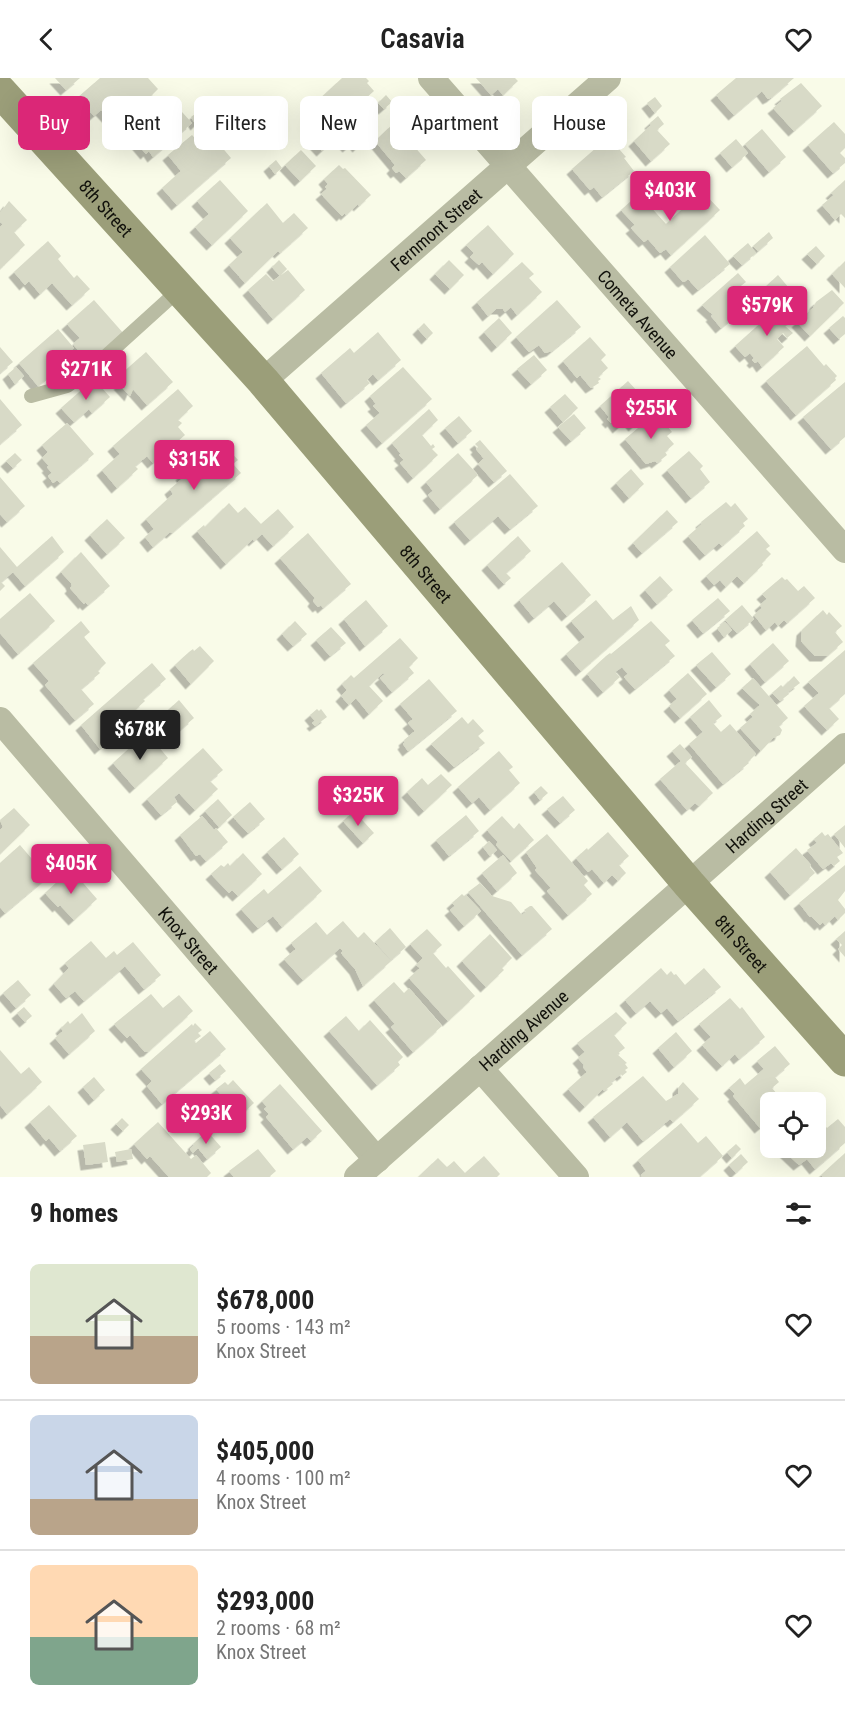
<!DOCTYPE html>
<meta charset="utf-8">
<style>
body{margin:0;font-family:"Roboto Condensed",sans-serif;background:#f2f2f2;color:#222;height:100vh;display:flex;flex-direction:column;font-size:22px;white-space:nowrap}
*{box-sizing:border-box;margin:0}
p{font-size:20px;color:#767676}
.icon{flex:none;width:33px;height:33px;fill:none;stroke:currentColor;stroke-width:2;stroke-linecap:round;stroke-linejoin:round}
.map{position:relative;height:1099px;overflow:hidden}
.drawer{display:flex;flex-direction:column;background:#fff;flex:1}
.drawer>*{flex:none}
.guide{position:absolute;left:18px;top:18px;width:810px;height:54px;display:flex;gap:12px}
.buttons{position:absolute;left:760px;top:1014px;display:grid;gap:12px}
.buttons a{display:grid;place-items:center;width:66px;height:66px;border-radius:9px;background:#fff;box-shadow:0 6px 24px #0002;font-size:30px}
.price{position:absolute;translate:-50% -51px;padding:0 14px;border-radius:6px;background:#db2777;color:#fff;font-size:20px;line-height:39px;filter:drop-shadow(0 2px 3px #0008)}
.price::after{content:'';position:absolute;left:50%;top:36px;width:18px;height:14px;margin-left:-9px;background:inherit;clip-path:polygon(0 0,100% 0,50% 100%)}
.price.active{background:#222;color:#fff}
ul{padding:0;list-style:none}
li{display:flex;align-items:center;gap:18px;height:150px;padding:0 30px}
li+li{border-top:2px solid #e0e0e0}
li span{display:grid;place-items:center;flex:none;width:168px;height:120px;border-radius:9px;color:#555}
li>.icon{margin-inline-start:auto}
span .icon{width:72px;height:72px;fill:#fffc;stroke-width:1}
li b{font-size:26px}
h2{display:flex;justify-content:space-between;align-items:center;height:72px;padding:0 30px;font-size:26px}
.tag{padding:0 21px;border-radius:9px;background:#fff;box-shadow:0 6px 24px #0002;font-size:21px;line-height:54px}
.tag.active{background:#db2777;color:#fff}
header{display:flex;justify-content:space-between;align-items:center;height:78px;padding:0 30px;background:#fff;font-size:27px;font-weight:600}
.map>svg:first-child{display:block}
.building{fill:#d8dac7;filter:url(#shadow)}
.lines{fill:none;stroke-linecap:round;stroke-linejoin:round}
.lane{stroke:#b9bca3;stroke-width:14}
.street{stroke:#b9bca3;stroke-width:26}
.secondary{stroke:#9b9e79;stroke-width:33}
.labels{text-anchor:middle;dominant-baseline:central;stroke-width:4.5;stroke-linejoin:round;paint-order:stroke}
.street-label{font-size:18px;fill:#11110b;stroke:#f9fbe8}
</style>
<header><svg class="icon" aria-label="back" viewBox="0 0 24 24"><path d="M15 5l-7 7 7 7"/></svg>Casavia<svg class="icon" aria-label="heart" viewBox="0 0 24 24"><path d="M12 20l-8-8c-3-5 5-10 8-4 3-6 11-1 8 4z"/></svg></header>
<div class="map">
<svg width="845" height="1099" viewBox="0 0 845 1099">
<defs>
<filter id="shadow"><feDropShadow dx="-5.5" dy="5.5" stdDeviation="0" flood-color="#0004"/></filter>
</defs>
<rect width="100%" height="100%" fill="#f9fbe8"/>
<path class="building" d="M55,0H80L66,12Z
M100,0H148L158,11L145,24L144,23L116,48L101,32L94,38L77,20Z
M342,0H366L369,3L367,5L374,13L345,39L342,36L335,43L325,33L322,36L314,26Z
M476,0H515L518,3L503,17L498,11L491,17Z
M736,0H794L772,19L768,21L762,13L734,37L716,17Z
M801,5L822,28L794,53L773,30L782,23L780,21Z
M386,17L392,24L384,31L378,25Z
M655,19L662,28L655,35L647,25Z
M154,22L165,33L168,31L176,40L182,34L192,45L153,79L149,73L146,76L124,50Z
M268,22L280,33L279,35L282,38L266,52L252,36Z
M199,33L204,39L196,47L191,39Z
M658,38L664,46L657,52L670,66L651,83L634,63L651,47L650,45Z
M358,39L372,55L358,69L354,64L348,69L338,58L322,73L308,58L325,44L330,50L333,48L340,56Z
M834,44L845,56V70L840,75L845,80V85L833,95L808,67Z
M394,45L426,82L406,100L399,93L396,95L392,90L395,87L375,63Z
M762,51L786,79L769,94L745,66Z
M612,56L622,68L619,71L626,79L624,80L634,93L602,119L594,109L590,112L572,91Z
M192,57L203,69L214,60L231,80L177,127L162,110L181,93L168,77Z
M736,61L748,75L732,89L720,75Z
M301,72L316,88L300,103L285,87Z
M276,82L282,90L275,96L269,88Z
M339,87L343,91L345,90L371,117L359,128L358,126L346,137L345,135L342,138L321,116L327,111L325,109L328,106L324,101Z
M220,102L248,133L212,167L195,149L209,136L197,123Z
M845,102V140L841,136L835,142L822,127L834,117L831,115Z
M702,113L720,132L671,177L666,171L660,175L648,161L644,164L631,150L635,147L621,132L639,116L666,146Z
M9,123L27,142L14,154L25,167L0,191V149L3,146L0,144V135Z
M267,125L283,145L294,135L308,150L280,175L278,173L245,205L229,187L243,174L230,160Z
M488,147L514,176L493,196L482,184L479,187L470,179L474,175L466,167Z
M769,154L773,160L758,173L753,168Z
M705,157L730,186L698,212L688,201L684,204L682,203L670,189Z
M48,163L61,178L58,181L74,200L77,197L90,211L72,227L52,205L40,216L29,203L25,207L14,194Z
M748,165L756,175L742,187L733,178Z
M816,168L825,178L817,186L807,176Z
M279,182L287,191L280,198L272,189Z
M449,182L464,197L450,211L435,196Z
M845,183V210L832,196Z
M522,184L534,196L529,200L542,214L517,237L511,229L505,234L503,231H496L488,238L477,224Z
M288,192L305,212L273,241L248,212L266,196L273,203Z
M738,195L746,204L737,211L744,219L746,217L752,224L721,250L711,238L713,237L702,227Z
M778,197L789,210L772,224L762,212Z
M832,212L844,225L810,258L797,244L813,230L816,224Z
M94,222L124,256L91,288L73,266L80,260L67,246Z
M557,222L581,249L552,273L545,275L539,267L529,274L516,259Z
M782,226L794,240L785,248L793,255L787,260L783,255L777,261L784,269L762,289L758,283L755,285L752,282L754,280L750,275L745,279L735,268Z
M843,238L845,240V256L839,261L829,250Z
M499,240L512,255L497,269L484,254Z
M424,245L433,255L427,261L418,251Z
M58,251L74,270L55,286L58,291L38,308L19,285Z
M378,254L401,282L378,302L373,296L367,302L370,305L346,325L321,295L350,270L354,275Z
M590,259L606,277L601,282L608,290L598,299L601,301L598,303L599,305L591,310L580,297L577,300L563,283Z
M807,268L824,288L826,286L837,298L835,300L836,302L796,337L766,303Z
M0,269L13,284L0,295Z
M146,274L173,304L147,327L133,311L130,318L119,306L125,303L120,297Z
M534,277L547,292L531,306L517,291Z
M16,289L24,298L15,306L8,296Z
M403,289L432,321L382,365L366,347L380,335L373,328L376,326L370,318Z
M94,301L110,319L92,335L89,331L74,344L61,330Z
M628,303L647,324L643,328L649,334L634,348L628,341L618,350L613,343L611,345L607,341L609,339L600,328Z
M845,304V359L831,371L803,339Z
M178,311L193,328L178,342L182,345L178,349L185,357L153,385L147,378L135,388L138,391L117,410L102,392L120,376L113,368Z
M565,316L578,330L563,344L550,329Z
M0,321L22,347L0,366Z
M429,331L438,342L422,357L431,368L433,366L435,369L432,371L438,377L413,400L400,385L404,382L399,377L401,376L392,365Z
M656,335L672,354L667,358L674,366L665,374L667,377L657,385L655,383L646,386L625,361Z
M574,336L586,350L571,363L558,349Z
M459,338L472,353L458,365L445,350Z
M67,345L94,376L60,405L57,402L53,405L48,398L52,395L47,389L49,388L42,380L48,374L42,367Z
M220,362L238,382L233,386L241,395L172,455L170,454L153,469L145,459L154,451L146,441L173,416L170,411L183,400L181,397Z
M480,362L507,393L494,404L478,386L483,381L485,382L476,371L478,369L475,366Z
M689,373L703,388L700,391L710,404L691,420L667,392Z
M15,375L22,382L13,390L6,383Z
M458,375L478,397L440,431L428,417L433,413L426,404Z
M631,391L644,406L629,420L616,405Z
M510,396L538,428L510,451L498,438L470,462L454,444Z
M0,399L25,428L7,444L0,436Z
M726,424L731,429L735,425L748,441L743,445L745,448L722,468L719,465L705,477L688,458L702,446L701,444Z
M229,425L238,435L245,429L261,446L278,431L294,449L273,468L262,456L254,463L253,461L226,486L197,453L204,447L205,449Z
M667,432L678,444L642,475L633,465Z
M107,441L125,460L107,476L90,457Z
M757,453L770,468L766,471L771,476L762,485L763,487L744,505L737,498L726,509L720,502L714,507L706,498Z
M308,455L351,506L323,530L321,527L318,529L313,523L315,520L280,480Z
M52,458L64,474L25,508L13,494L1,504L5,508L0,513V469L17,489Z
M518,458L531,473L506,495L511,500L504,506L487,487Z
M81,474L110,508L88,527L85,524L84,526L70,510L72,508L71,505L61,494Z
M562,484L591,517L567,538L554,523L534,540L519,522Z
M660,498L673,512L657,526L645,512Z
M782,499L785,502L787,501L798,513L804,508L815,520L787,545L784,542L778,548L775,544L766,552L754,537L762,530L760,527L767,521L762,516Z
M30,515L55,543L18,576L0,555V541Z
M718,520L730,533L703,555L692,542Z
M366,522L388,548L365,568L344,541Z
M596,522L613,542L631,528L639,542L581,593L566,576L585,559L571,543Z
M742,527L754,541L737,555L725,542Z
M823,532L827,537L829,534L842,548L835,554L843,564L827,578H815L801,563L802,552Z
M81,543L90,554L84,559L106,585L98,593L100,595L81,611L94,626L75,642L45,607L49,603L33,585Z
M295,543L307,556L293,568L282,556Z
M651,543L670,563L665,567L675,578L635,611L624,599L628,596L622,589L615,594L620,599L603,614L587,596L606,578L610,575L611,576Z
M725,544L732,552L724,559L717,550Z
M331,549L346,565L330,578L316,562Z
M400,560L418,580L409,589L414,595L392,614L380,600L385,596L383,595L369,608L383,623L369,636L356,620L349,627L341,618L347,612L342,606L351,597L354,600Z
M773,565L789,583L765,604L750,586Z
M200,568L214,583L191,606L175,587L189,574L193,571L194,573Z
M845,572V616L829,630L839,641L827,652L804,628L819,615L808,604Z
M712,574L731,596L716,609L696,587Z
M152,585L166,601L143,621L145,623L134,633L138,637L100,671L81,647Z
M688,595L707,616L680,640L669,628L677,621L669,612Z
M794,598L800,605L788,614L789,616L780,623L772,615L781,607L783,609Z
M753,600L788,640L779,648L782,652L780,657L773,660L761,673L740,650L753,639L750,636L760,627L742,610Z
M429,601L457,633L408,673L403,666L405,664L404,662L415,653L408,645L413,641L400,626Z
M179,622L194,640L172,659L168,655L160,663L150,651L158,644L157,642Z
M709,622L722,638L713,645L721,654L730,646L756,676L748,684L749,685L723,706L689,666L703,654L690,639Z
M317,631L319,633L321,631L327,639L315,648L312,645L315,643L310,637Z
M462,639L468,646L473,641L484,653L478,658L485,665L454,689L431,666Z
M144,657L150,664L153,662L168,680L135,710L113,685Z
M680,666L692,679L685,685L713,715L699,728L695,725L687,732L660,701L681,683L672,673Z
M203,670L223,692L210,703L218,711L195,732L179,715L174,719L177,724L161,737L147,721Z
M499,673L513,689L509,692L520,705L490,732L479,719L472,725L458,709Z
M441,696L452,707L424,733L407,714L422,700L428,707Z
M541,708L548,715L540,722L534,714Z
M563,718L575,732L560,745L547,731Z
M218,721L232,737L219,749L205,733Z
M250,724L265,741L248,755L233,739Z
M14,730L30,747L0,776V752L3,749L0,742Z
M354,733L374,755L363,765L343,743Z
M466,737L479,753L449,778L436,762Z
M202,738L214,752L216,750L228,764L206,783L200,776L196,778L180,757Z
M502,738L514,751L519,745L534,762L511,783L496,767L498,764L487,752Z
M845,747V770L834,756Z
M608,754L629,778L619,787L626,795L618,803L612,797L604,805L592,791L588,794L576,780L587,770L588,772Z
M822,754L825,758L828,756L843,775L837,779L840,783L834,788L831,785L823,791L807,772L817,765L814,761Z
M547,756L588,803L584,807L592,816L568,837L547,813L551,810L535,792L537,790L526,774Z
M284,759L299,776L282,791L267,774Z
M489,763L497,772L490,778L483,769Z
M20,767L32,781L46,769L63,786L5,835L0,829V785Z
M796,770L811,787L810,789L815,795L790,817L770,794Z
M243,775L262,796L238,818L232,812L229,815L211,796L221,787L224,789L228,785L230,788Z
M503,777L517,795L497,813L482,795Z
M845,787V813L838,822L845,831V835L838,842L835,838L825,847L823,844L820,847L811,838L810,839L799,825Z
M300,788L322,813L282,849L273,838L258,850L241,831L264,811L268,816Z
M68,794L74,800L77,798L97,821L74,842L60,827L58,829L45,815Z
M480,805L492,818L511,824L522,837L526,834L524,832L530,828H532L552,851L522,877L468,814Z
M462,816L464,818L466,817L481,833L464,848L450,832L455,828L452,825Z
M343,843L358,860L364,854L391,883L363,908L355,891L341,875L343,873L340,870L303,902L284,881L296,871L291,865L316,844L327,857Z
M390,850L406,869L391,882L375,864Z
M427,851L442,867L433,875L446,890L448,888L475,918L448,943L409,900L420,890L416,887L423,880L410,866Z
M845,853V879L838,871L842,867L836,861Z
M490,856L512,880L502,890L504,892L486,909L462,883Z
M91,863L106,880L114,873L117,877L133,864L161,897L144,911L125,888L84,923L75,913L66,920L54,906L69,890L65,885Z
M661,890L667,897L671,893L674,897L676,896L685,907L704,890L721,909L678,943L667,930L661,935L650,923L636,935L625,922Z
M18,902L31,917L16,930L3,915Z
M394,904L404,915L409,910L442,948L413,974L391,949L395,946L374,922Z
M151,916L163,930L179,917L193,933L149,973L145,974L130,957L127,960L114,946Z
M730,920L740,931L742,929L765,959L739,981L735,976L722,988L702,967L711,959L699,946Z
M24,929L32,938L25,944L17,935Z
M616,934L627,945L614,957L625,970L617,976L627,985L625,986L628,990L625,992L627,994L622,998L621,996L611,1004L613,1006L604,1013L603,1011L585,1029L568,1011L587,994L583,989L584,987L578,980L585,974L577,965Z
M82,935L95,953L69,976L55,960L63,953L61,950L68,943L70,946Z
M346,938L359,953L370,942L403,979L398,984L400,987L377,1007L329,953Z
M195,945L202,952L198,955L201,958L194,963L196,965L210,953L226,971L162,1026L147,1008L152,1003L141,991L192,946L193,948Z
M676,954L692,973L674,989L658,970Z
M775,968L790,986L775,999L779,1004L772,1010L784,1024H771V1041L760,1050L733,1018L735,1016L729,1010L740,1000L745,1007L764,991L757,983Z
M0,972L21,996L29,989L42,1004L7,1036L0,1027Z
M220,986L226,993L215,1002L209,995Z
M643,998L666,1023L678,1016V1010L683,1004L699,1021L673,1044L670,1041L643,1063L627,1044L610,1059L593,1039Z
M94,999L105,1012L94,1022L83,1009Z
M233,1002L254,1025L240,1038L216,1011L225,1004L228,1007Z
M280,1006L322,1053L311,1063L307,1059L293,1071L266,1039L269,1036L264,1031L267,1029L262,1023Z
M49,1027L77,1058L60,1073L49,1060L46,1063L30,1044Z
M816,1038L827,1050L838,1041L845,1049V1065L815,1091L807,1081L799,1087L781,1070H816Z
M122,1040L129,1047L123,1053L116,1046Z
M158,1044L191,1081L196,1077L211,1095L207,1099H169L150,1078L147,1081L134,1066Z
M681,1045L698,1065L706,1058L723,1078L699,1099H642L641,1097L646,1093L638,1082Z
M207,1053L221,1069L207,1081L198,1070L193,1075L190,1071L194,1067L193,1066Z
M105,1064L108,1084L86,1087L83,1067Z
M736,1066L741,1071L732,1080L727,1074Z
M131,1071L133,1081L117,1084L115,1074Z
M258,1071L276,1093L269,1099H234L229,1093Z
M845,1075V1099H823L821,1097Z
M741,1076L748,1084L736,1095L729,1087Z
M484,1078L500,1096L497,1099H418L438,1080L447,1089L454,1083L465,1095Z"/>
<g class="lines">
<path class="lane" d="M31,318L67,308L95,288L180,211"/>
<g class="street">
<path id="s1" d="M431,0L845,472"/>
<path id="s2" d="M263,303L608,0"/>
<path id="s3" d="M0,642L377,1082"/>
<path d="M480,990L576,1099"/>
<path id="s4" d="M357,1099L845,668"/>
</g>
<path class="secondary" id="s5" d="M0,13L263,303L689,806L845,982"/>
</g>
<g class="labels">
<g class="street-label">
<text stroke="none"><textPath href="#s5" startOffset="158">8th Street</textPath></text>
<text stroke="none"><textPath href="#s2" startOffset="230">Fernmont Street</textPath></text>
<text stroke="none"><textPath href="#s1" startOffset="314">Cometa Avenue</textPath></text>
<text stroke="none"><textPath href="#s5" startOffset="644">8th Street</textPath></text>
<text stroke="none"><textPath href="#s4" startOffset="546">Harding Street</textPath></text>
<text stroke="none"><textPath href="#s3" startOffset="290">Knox Street</textPath></text>
<text stroke="none"><textPath href="#s5" startOffset="1130">8th Street</textPath></text>
<text stroke="none"><textPath href="#s4" startOffset="222">Harding Avenue</textPath></text>
</g>
</g>
</svg>
<div class="buttons">
<a><svg class="icon" aria-label="locate" viewBox="0 0 24 24"><circle cx="12" cy="12" r="6"/><path d="M12 2v4M12 18v4M2 12h4M18 12h4"/></svg></a>
</div>
<b class="price" style="left:670px;top:144px">$403K</b>
<b class="price" style="left:767px;top:259px">$579K</b>
<b class="price" style="left:86px;top:323px">$271K</b>
<b class="price" style="left:651px;top:362px">$255K</b>
<b class="price" style="left:194px;top:413px">$315K</b>
<b class="price active" style="left:140px;top:683px">$678K</b>
<b class="price" style="left:358px;top:749px">$325K</b>
<b class="price" style="left:71px;top:817px">$405K</b>
<b class="price" style="left:206px;top:1067px">$293K</b>
<div class="guide">
<a class="tag active">Buy</a>
<a class="tag">Rent</a>
<a class="tag">Filters</a>
<a class="tag">New</a>
<a class="tag">Apartment</a>
<a class="tag">House</a>
</div>
</div>
<section class="drawer">
<h2>9 homes<svg class="icon" aria-label="filters" viewBox="0 0 24 24"><path d="M4 7h16M4 17h16"/><circle cx="9" cy="7" r="2"/><circle cx="15" cy="17" r="2"/></svg></h2>
<ul>
<li><span style="background:linear-gradient(#dfe7d0 60%,#b9a48a 0)"><svg class="icon" aria-label="home" viewBox="0 0 24 24"><path d="M3 11l9-7 9 7M6 9v11h12V9"/></svg></span><div><b>$678,000</b><p>5 rooms · 143 m²</p><p>Knox Street</p></div><svg class="icon" aria-label="heart" viewBox="0 0 24 24"><path d="M12 20l-8-8c-3-5 5-10 8-4 3-6 11-1 8 4z"/></svg></li>
<li><span style="background:linear-gradient(#c9d6e8 70%,#b9a48a 0)"><svg class="icon" aria-label="home" viewBox="0 0 24 24"><path d="M3 11l9-7 9 7M6 9v11h12V9"/></svg></span><div><b>$405,000</b><p>4 rooms · 100 m²</p><p>Knox Street</p></div><svg class="icon" aria-label="heart" viewBox="0 0 24 24"><path d="M12 20l-8-8c-3-5 5-10 8-4 3-6 11-1 8 4z"/></svg></li>
<li><span style="background:linear-gradient(#ffd9b3 60%,#7fa58c 0)"><svg class="icon" aria-label="home" viewBox="0 0 24 24"><path d="M3 11l9-7 9 7M6 9v11h12V9"/></svg></span><div><b>$293,000</b><p>2 rooms · 68 m²</p><p>Knox Street</p></div><svg class="icon" aria-label="heart" viewBox="0 0 24 24"><path d="M12 20l-8-8c-3-5 5-10 8-4 3-6 11-1 8 4z"/></svg></li>
</ul>
</section>
